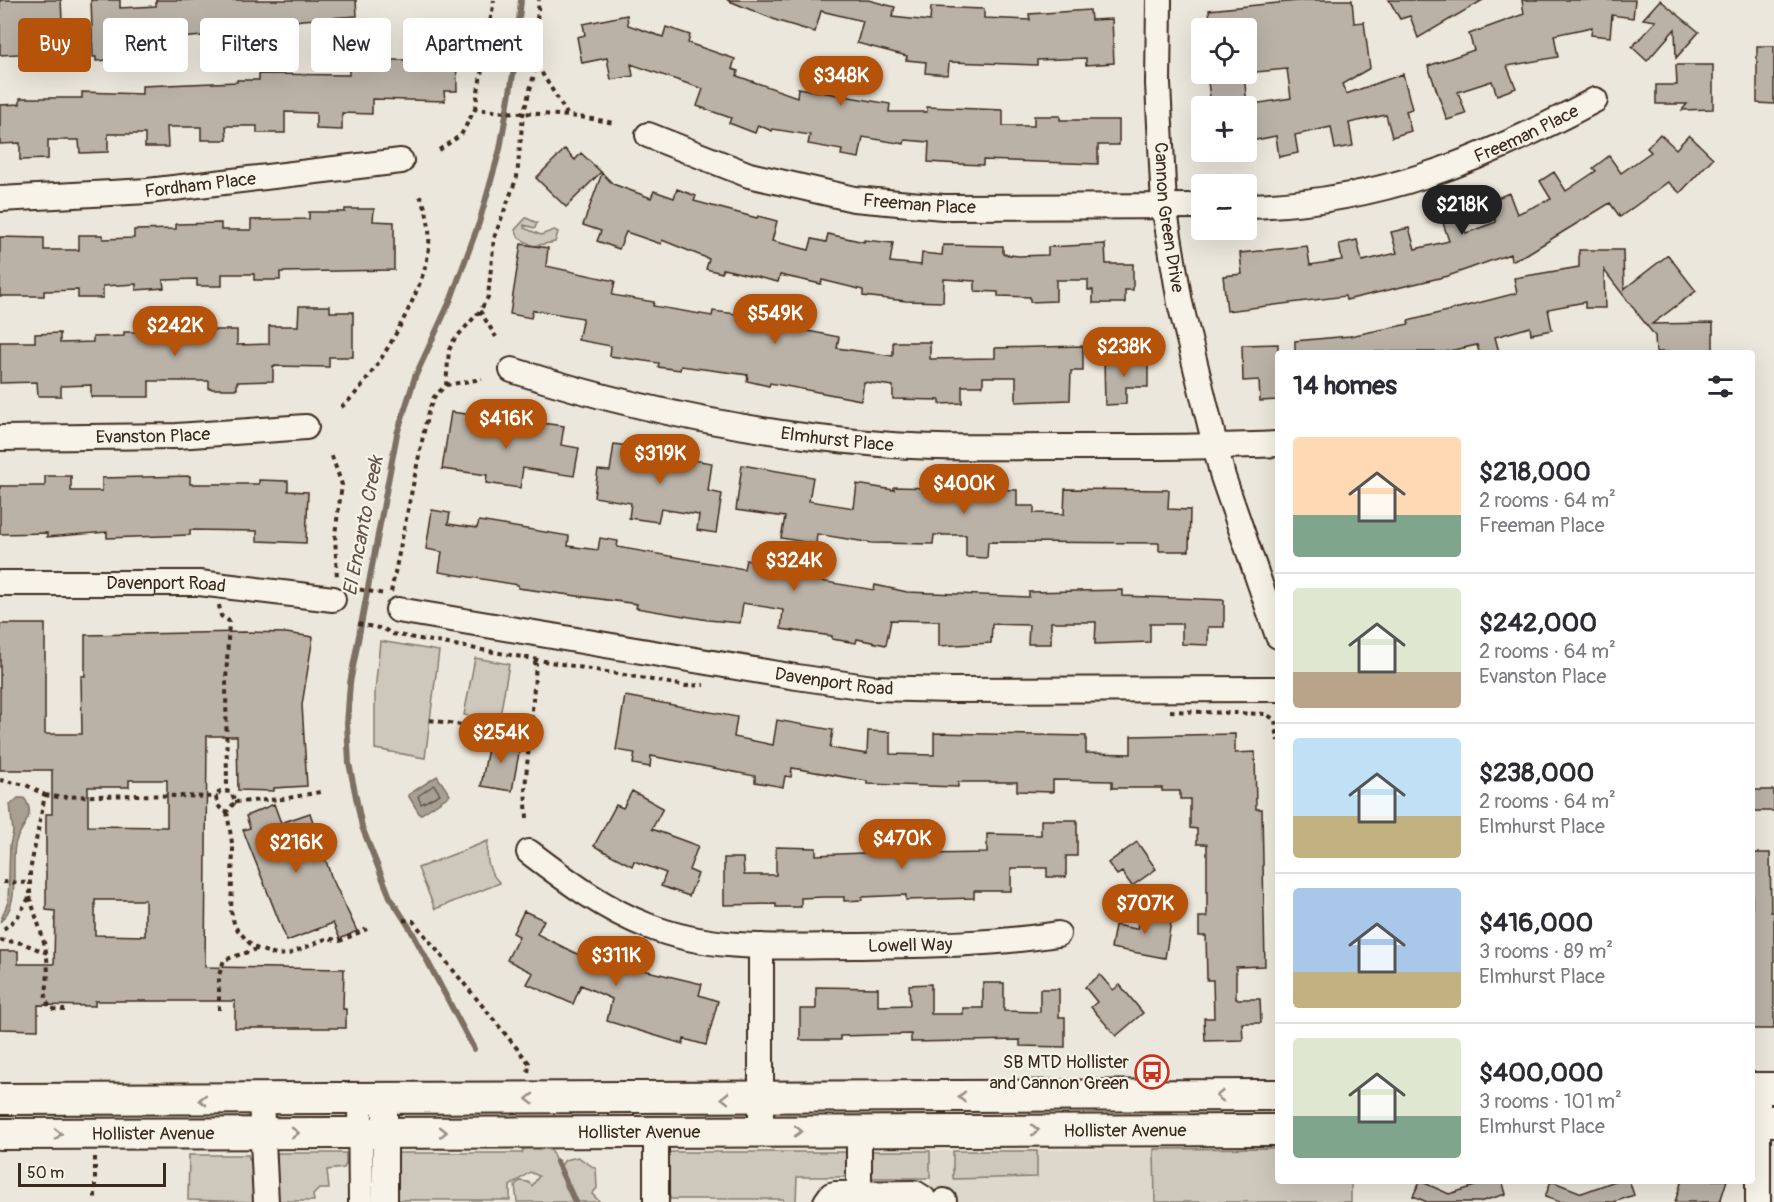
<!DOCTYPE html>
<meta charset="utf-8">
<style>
body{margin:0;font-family:Pangolin,sans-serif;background:#f7f7f7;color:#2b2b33;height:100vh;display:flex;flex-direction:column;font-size:22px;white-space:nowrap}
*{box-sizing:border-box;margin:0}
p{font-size:20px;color:#7c7c81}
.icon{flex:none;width:33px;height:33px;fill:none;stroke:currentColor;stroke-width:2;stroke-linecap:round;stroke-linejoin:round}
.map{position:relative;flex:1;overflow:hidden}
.drawer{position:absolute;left:1275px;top:350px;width:480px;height:834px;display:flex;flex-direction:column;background:#fff;border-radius:6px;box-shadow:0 6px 24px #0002}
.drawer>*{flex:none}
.top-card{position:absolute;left:18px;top:18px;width:570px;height:54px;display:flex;gap:12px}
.fabs{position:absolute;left:1191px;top:18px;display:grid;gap:12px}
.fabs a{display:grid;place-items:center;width:66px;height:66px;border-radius:6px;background:#fff;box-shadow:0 6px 24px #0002;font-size:30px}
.scale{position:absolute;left:18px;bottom:15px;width:148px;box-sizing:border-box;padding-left:6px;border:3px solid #3b2a1e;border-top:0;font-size:16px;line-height:21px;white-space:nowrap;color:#3b2a1e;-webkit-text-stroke:4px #f7f3e8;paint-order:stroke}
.price{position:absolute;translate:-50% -51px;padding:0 14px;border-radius:21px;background:#b45309;color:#fff;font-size:20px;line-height:39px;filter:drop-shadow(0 2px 3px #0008)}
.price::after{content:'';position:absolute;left:50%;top:36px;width:18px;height:14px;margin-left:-9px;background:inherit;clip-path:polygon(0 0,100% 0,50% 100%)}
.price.on{background:#222;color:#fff}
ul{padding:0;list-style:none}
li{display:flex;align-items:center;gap:18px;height:150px;padding:0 18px}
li+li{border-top:2px solid #e1e1e2}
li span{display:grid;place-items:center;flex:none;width:168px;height:120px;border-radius:6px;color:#555}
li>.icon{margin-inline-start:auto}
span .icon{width:72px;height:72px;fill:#fffc;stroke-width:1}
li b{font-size:26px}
h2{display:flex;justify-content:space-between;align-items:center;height:72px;padding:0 18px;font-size:26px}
.pill{padding:0 21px;border-radius:6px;background:#fff;box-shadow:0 6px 24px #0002;font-size:21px;line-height:54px}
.pill.on{background:#b45309;color:#fff}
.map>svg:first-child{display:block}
.built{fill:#ddd7cc}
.green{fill:#cec8bc;stroke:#84796d;stroke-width:1.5}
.water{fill:#a89f93;stroke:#7c7064;stroke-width:1.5}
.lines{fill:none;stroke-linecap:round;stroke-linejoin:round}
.shore{stroke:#67594d;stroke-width:1.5}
.stream{stroke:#7c7064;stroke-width:6}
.building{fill:#bab2a7;stroke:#3b2a1e;stroke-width:1.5;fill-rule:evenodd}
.minor-casing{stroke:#3b2a1e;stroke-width:28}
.major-casing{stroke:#3b2a1e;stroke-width:34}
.path{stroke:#3b2a1e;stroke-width:4;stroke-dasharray:4.5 4.5;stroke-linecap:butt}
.minor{stroke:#f7f3e8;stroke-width:24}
.major{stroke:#f7f3e8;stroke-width:30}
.oneway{stroke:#998e83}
.labels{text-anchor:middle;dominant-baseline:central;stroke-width:4.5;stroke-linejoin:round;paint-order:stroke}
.street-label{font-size:18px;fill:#3b2a1e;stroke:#f7f3e8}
.poi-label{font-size:18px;fill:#3b2a1e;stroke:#f7f3e8;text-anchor:end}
.water-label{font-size:20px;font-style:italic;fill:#615347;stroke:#f7f3e8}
</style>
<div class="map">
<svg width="1774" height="1202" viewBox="0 0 1774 1202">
<rect width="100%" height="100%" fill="#ece7dc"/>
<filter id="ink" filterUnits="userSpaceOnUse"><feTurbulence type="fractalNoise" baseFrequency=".0167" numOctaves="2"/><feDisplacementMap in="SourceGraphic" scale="12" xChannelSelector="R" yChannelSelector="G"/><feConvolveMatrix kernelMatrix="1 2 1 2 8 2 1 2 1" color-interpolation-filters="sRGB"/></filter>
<g filter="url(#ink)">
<path class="built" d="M1154,1149L1155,1202H930V1151Z"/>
<path class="green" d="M526,218L537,223L535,228L524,225V228L541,235L554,230L558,232L555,242L533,246L519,238L515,230Z
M380,641L439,651L425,758L375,749V692Z
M475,658L509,664L499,722L464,715Z
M488,841C486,858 487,871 500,883L435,909L418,868Z
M538,1145L552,1151L558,1169L565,1160L578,1157L596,1169L597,1188L592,1194L600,1202H517L515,1185L520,1181L528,1182L532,1186L539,1176L530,1172L510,1186V1200H395L396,1153H522L524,1148Z
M1278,1148V1180L1351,1181V1202H1155L1154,1149Z
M869,1151H930V1178H870Z
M953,1151H1037V1177L953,1179Z
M664,1152H849V1177H797L796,1202H783V1199H670Z
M277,1153H346V1164L344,1168L327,1170L329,1189H319L313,1195L314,1201H278Z
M189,1155H248L253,1168V1202L188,1200Z"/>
<path class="water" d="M437,776L450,795L420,815L408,795Z
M18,798H24C39,817 18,827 15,845C11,869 21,904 0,922L8,902L10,845L13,832L10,805Z"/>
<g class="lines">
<path class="shore" d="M434,785L440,794L421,804L418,796Z"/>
<path class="stream" d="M474,1049L411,930L390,897L362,827L349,763L347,724L350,683L397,434L415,377L451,299L479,223L500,149L514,69L521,0
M557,1162L575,1202"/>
</g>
<path class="building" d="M0,0H61L64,59L38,60L37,53L0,55Z
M91,0H120V8L156,6V0H356L357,16L303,20L288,22V28L240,31V37L213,40V35L181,38L182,51L123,55V59L96,61V57H93Z
M727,0H868L895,7L892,17L930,21L931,7L984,9V18L1030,20L1029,14L1090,10L1091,20L1112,19L1114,63L1086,65V58L1037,60V65L949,62L948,75L925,73L926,62L906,60L907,56L857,43L863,21L821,11L815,32L778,21Z
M1307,0H1352L1354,23L1364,22L1370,68L1342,84L1346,94L1403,74L1412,109L1406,111L1411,131L1392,137L1386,115L1349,123L1353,146L1335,149L1331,127L1295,135L1298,153L1279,157L1276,136L1246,142V106H1211L1207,74H1244L1247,105L1291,98L1287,69L1246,73V24L1211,28L1209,10Z
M1389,0H1483L1418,38L1410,16L1400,19Z
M1522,0H1635L1633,18L1612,15L1610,37L1591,35L1592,27L1554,35L1558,57L1507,66L1516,88L1497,95L1492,81L1458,92L1466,114L1447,120L1428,66L1474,50L1469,34L1524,14Z
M1660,0L1699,32L1676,58L1675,29L1647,61L1632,47L1656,21L1643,19Z
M627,15L628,25L663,37L666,27L690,35L688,43L735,59L732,69L738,71L737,76L797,97L798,88L890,104L889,112H927V107L1003,110V126H1034V116H1060V120H1119V145H1098V164L983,160V165L960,164L928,162L929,142L905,140L904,144L863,137L859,158L841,155L842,150L808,144L810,135L773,129L772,131L758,125L755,133L729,123L731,118L697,106L703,89L631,64L633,76L611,80L607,58L582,63L577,37L585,35L583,24Z
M456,41L457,91H444L445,101L372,99V114L342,113V130L316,129V113L285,112V133H257V126H226L227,140H201V127H167L168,147H145V134H108V152L80,153L79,140H48V159L20,160V143L0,144V105L20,104V98H82V92L142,94V86L237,82V80H259V74L349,75V53H375L374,60H407V42Z
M1757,46H1774V104L1757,103Z
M1676,65H1713V109L1682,110L1687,104H1656V85H1677Z
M1660,134L1676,149L1689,135L1713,158L1680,193L1668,182L1620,217L1610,203L1527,254L1511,261L1510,254L1448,276L1346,300L1345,296L1227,311L1223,276L1242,274L1240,253L1307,246L1310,265L1342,260L1339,244L1357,240L1362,261L1397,253L1391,232L1409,228L1415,249L1449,241L1441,217L1458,211L1466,233L1496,222L1488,202L1509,193L1517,214L1551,199L1540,181L1554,172L1566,191L1596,171L1593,168L1609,156L1621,173L1651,152L1647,148Z
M565,149L575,160L581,153L601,172L566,207L536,178Z
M602,173L613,184L651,198L654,191L674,198L677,189L696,196L694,201L757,218L758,216L777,221L772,241L809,250L812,239L826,242L828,234L864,242V240L893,243L890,262L921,265L922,253L942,255L943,245L1003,246V254L1018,256L1048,255V247L1105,244L1106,264H1133V290H1125V303H1093V290H1088V280H1056V301L1030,302V297L998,296V292L975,291V281L944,279L943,302L906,301L863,296V290L822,280L821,284L780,275L778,282L723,269L722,273L706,269L709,259L662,240L661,244L626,232L619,249L597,241L601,231L583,225Z
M345,209H374L373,221L394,222V270L280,272V280H254V274H222V286H197V279L163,280L164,288L136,290V284L103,286V298H78V290L44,291V296H0V237L44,238V250H79V235H103V239L134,238V230L176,229V224L221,223V230H251V220L309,219V212H345Z
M521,244L548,248L546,266L615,281L612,295L654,302L653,306L712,316L713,311L752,316L751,320L839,337L837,348L893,356V342H930V359L995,358V348L1083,346V371H1071L1070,400L1016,402V377H983V386H962V403L940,404V400L893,399V386L864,382L861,400L770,383L769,386L747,381L748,375L681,366L680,370L658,367L659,363L610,356L611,346L578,340L583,318L533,310L531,318L510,314Z
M1579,250H1623L1624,289L1668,255L1696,291L1652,324L1713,323V352H1656L1655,336L1604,270L1605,308H1585V302L1548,309L1552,330L1531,334L1530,327L1495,337L1499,352H1479L1477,345L1445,352H1295V341L1350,336L1409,324L1408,321L1517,293L1514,278L1579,267Z
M299,306H330V312H353V357H329V367L273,366V381L237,382V389H209V381H149V397H91V385L61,386V396H38L37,382L0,383V342H35V334L60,333V343L93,342V337L124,336V332H177V335H211V330H237V345L269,344V326H298Z
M1278,344V400L1260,401L1259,380L1243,381L1242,345Z
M1104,358H1148V387H1126V404L1105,405Z
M451,412L473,415L472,421L540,431L542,423L564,426L561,445L579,448L574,476L523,468L520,488L486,483L487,475L442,469Z
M614,444L681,454V458L712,463L708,491L722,494L716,533L697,530L699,515L661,509L658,522L629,518L631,503L594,497L598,470L610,471Z
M742,465L813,477L809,501L854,508L857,484L894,490V487L1017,490V506H1034V513L1064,514L1065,489L1169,490L1168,509L1190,510L1189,551H1159V543L988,542L987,558L966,557V535H934L933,544L872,543L817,534L816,544L781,538L785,517L736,510Z
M45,476H71V491H102V478L190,476V484H259V480L288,481V491L308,492L306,543L257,541V531L190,530V535L107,538V532L47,537V533L0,534V486H45Z
M432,510L450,513L448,524L477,528L479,521L569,536L568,546L598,550L600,538L618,541L617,547L744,569L746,560L767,563L766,572L874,590L875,585L907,592L1029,597V592L1123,590V596L1224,600V627H1208V645L1182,644V624H1150V642L1095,644L1096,622H1051V644H1028L1029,625L992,624L991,643L939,646V621L891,620L886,645L857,639L856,643L832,639V636L781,629L783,610L743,603L740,623L708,620L636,608L637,604L518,588V585L439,572L442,552L426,549Z
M0,624H45V734H82L81,676H85V635L244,632L286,633L313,637L302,705L307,786L274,788V791L238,790L237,736H207L205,967L344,969L343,1009H346V1028H235V1001H95V1006L38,1005V1030L0,1029V951H18V964H54L55,911L46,910V814H52V770H0ZM129,780H167V827L88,826V787H129ZM95,900H145V936L95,935Z
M625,696L737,717L734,737L773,745L777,720L833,730L830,748L867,754L868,731L890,732V754L934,755V733L1086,736V753L1131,754V736L1235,734V753L1255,752L1256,809H1262L1265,966L1236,967V999H1260L1261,1023H1242L1243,1040L1205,1041L1204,1018H1214L1213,980H1207L1206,936H1199V917H1207V844H1197V829L1190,828V799H1180V791H1162V788H1112V781L1053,780V792L1017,791V782H958V787L867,784V781L792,768L791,777L785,776L783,787L755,782V776L651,756L650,767L633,764L635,753L616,750Z
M490,737L521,742L512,791L481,786Z
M1752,790H1774V811H1752Z
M632,791L663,808L652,829L698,846L689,870L698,874L689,896L661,886L666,873L634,861L632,866L594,846L616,805L623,808Z
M274,804L281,823L310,813L331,876L357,931L340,939L333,923L287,941L243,830L250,828L246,816Z
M1041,820H1077V856H1066V877H1047V868H1011V891H974V898L906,900V895L862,897V900L844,901V897H824L801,898V907H776V904L724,905V858H743L744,875H776V847L816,848V855L886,852V846L922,845V854L987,853V834L1041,835Z
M1137,842L1156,869L1132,886L1122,872L1117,875L1108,863Z
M1752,853H1770L1771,912H1774V1029H1752Z
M1140,910L1172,916L1165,958L1111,948L1115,925L1137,929Z
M524,911L544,920L537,934L587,959L591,951L622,965L702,984L699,995L718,1001L706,1045L684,1039L683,1044L607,1021L612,999L581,985L573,1004L527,984L533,973L507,960L519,936L513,933Z
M1100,975L1113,990L1120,985L1143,1013L1116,1036L1091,1007L1097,1002L1085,987Z
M983,983H1004V1011L1040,1012V989H1059V1017H1065V1047L1020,1046V1040L911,1042V1034L840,1036V1040H800V1009H816V987L878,988V1006L910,1005L909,985L931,984V1014H963V1008H983Z
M1495,1180H1502L1506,1194L1479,1202H1427L1413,1196L1420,1181L1449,1194Z
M1618,1180H1629L1634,1195L1614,1202H1560L1545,1197L1551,1181L1582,1193Z
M1682,1180H1727L1720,1202H1675Z"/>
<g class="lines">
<defs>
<g id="minor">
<path id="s1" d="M1159,0L1158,84L1164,206L1180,303L1223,477L1278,636"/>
<path id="s2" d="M648,135L749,175L854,199L943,207L1202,206"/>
<path id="s3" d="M0,199L148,191L401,161"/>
<path id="s4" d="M1246,206C1376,204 1483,160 1595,100"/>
<path id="s5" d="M512,370C630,408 756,434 880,444C937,449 995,447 1052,447C1127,447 1203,448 1278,444"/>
<path id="s6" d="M0,438L177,436L306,427"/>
<path id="s7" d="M0,583H199L333,599"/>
<path id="s8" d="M398,610L790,676L873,688L951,690L1278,689"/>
<path id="s9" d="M529,852C566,880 604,909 648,926C714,952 785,946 854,946C923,945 990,945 1058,934"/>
<path d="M761,947V1131"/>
<path d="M1758,1088V1202"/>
<path d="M261,1100L266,1202"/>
<path d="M360,1100L361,1202"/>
<path d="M385,1100V1202"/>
<path d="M656,1131V1202"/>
<path d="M859,1132V1194"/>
<path d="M826,1202L831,1195L835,1194L915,1193L923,1198L924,1202"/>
<path d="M943,1202L944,1201"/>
</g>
<g id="major">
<path d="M1752,1088H1774"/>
<path d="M0,1099L1278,1095"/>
<path d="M1752,1121H1774"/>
<path id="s10" d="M0,1134L1278,1130"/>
</g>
</defs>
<use href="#minor" class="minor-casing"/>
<use href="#major" class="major-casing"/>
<path class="path" d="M537,65L567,114
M475,109L494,0
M439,150L461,135L475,109C521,115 566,112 613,123
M480,311L496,337
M446,385L482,379
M341,407C372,385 423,292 428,254C431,236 429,212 420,196
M332,456L342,485L335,534L337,579
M351,588L385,594
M391,592L428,412L434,397L446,385L449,350L454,340L480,311L488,297L494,238L517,177L523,115L537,64L536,30L539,0
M219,605L221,616L229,621L226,680L227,791
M358,624L384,629L392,634L686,686L704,685
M1170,711L1266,714L1275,720L1278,741
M430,720L530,736
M0,780L26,785L45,795L30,871V896L17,918L0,932
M45,795L58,797L138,795L216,797C217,805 219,809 227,812L235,802L231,792L220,791L216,797
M235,802L283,799L320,792
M227,812L233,849L231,911L235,927L253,947L276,955L289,954L328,938L340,941L367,929
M527,818L525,789L536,665L533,658
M3,882L29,883
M30,897C42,940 53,952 45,1000L52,1009L65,1010
M403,920L413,921L529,1063L528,1074
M0,940L22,943L47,953
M219,1010V975L224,960L257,949
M95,1157V1202"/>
<use href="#minor" class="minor"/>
<use href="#major" class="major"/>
</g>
<defs><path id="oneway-chevron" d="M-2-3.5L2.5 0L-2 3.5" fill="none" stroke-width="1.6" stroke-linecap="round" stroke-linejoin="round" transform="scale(1.5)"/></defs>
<g class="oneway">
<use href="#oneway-chevron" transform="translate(1220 1096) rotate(180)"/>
<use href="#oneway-chevron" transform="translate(962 1097) rotate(180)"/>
<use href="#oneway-chevron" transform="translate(725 1098) rotate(180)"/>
<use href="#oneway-chevron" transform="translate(530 1099) rotate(180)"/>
<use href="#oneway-chevron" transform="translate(203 1100) rotate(180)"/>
<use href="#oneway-chevron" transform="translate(1035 1130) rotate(-1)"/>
<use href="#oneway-chevron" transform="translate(798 1131) rotate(1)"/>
<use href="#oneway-chevron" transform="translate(443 1132)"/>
<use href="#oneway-chevron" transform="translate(295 1133)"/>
<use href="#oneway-chevron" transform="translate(58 1134)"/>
</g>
</g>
<defs>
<symbol id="bus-ring" viewBox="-11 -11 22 22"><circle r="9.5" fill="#f7f3e8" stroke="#c8321e" stroke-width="1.5"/><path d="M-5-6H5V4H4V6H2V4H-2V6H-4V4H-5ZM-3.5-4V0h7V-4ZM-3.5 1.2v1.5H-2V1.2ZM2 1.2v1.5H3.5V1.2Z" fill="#c8321e"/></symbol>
</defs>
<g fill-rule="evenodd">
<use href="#bus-ring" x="1133" y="1053" width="38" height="38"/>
</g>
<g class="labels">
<g class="street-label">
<text stroke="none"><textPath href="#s4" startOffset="292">Freeman Place</textPath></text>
<text stroke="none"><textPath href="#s3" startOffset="201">Fordham Place</textPath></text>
<text stroke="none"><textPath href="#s2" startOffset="282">Freeman Place</textPath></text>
<text stroke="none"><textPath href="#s1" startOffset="218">Cannon Green Drive</textPath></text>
<text stroke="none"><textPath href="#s6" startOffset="153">Evanston Place</textPath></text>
<text stroke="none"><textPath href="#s5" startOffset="333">Elmhurst Place</textPath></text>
<text stroke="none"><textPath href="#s7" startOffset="166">Davenport Road</textPath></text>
<text stroke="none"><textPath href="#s8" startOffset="442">Davenport Road</textPath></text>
<text stroke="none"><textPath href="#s9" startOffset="405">Lowell Way</textPath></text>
<text stroke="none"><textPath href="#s10" startOffset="1125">Hollister Avenue</textPath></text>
<text stroke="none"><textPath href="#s10" startOffset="639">Hollister Avenue</textPath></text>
<text stroke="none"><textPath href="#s10" startOffset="153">Hollister Avenue</textPath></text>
</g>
<g class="poi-label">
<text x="1129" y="1062">SB MTD Hollister<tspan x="1129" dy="21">and Cannon Green</tspan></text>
</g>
<g class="water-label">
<text transform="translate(363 526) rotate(-79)">El Encanto Creek</text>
</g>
</g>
</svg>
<div class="fabs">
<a><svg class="icon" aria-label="locate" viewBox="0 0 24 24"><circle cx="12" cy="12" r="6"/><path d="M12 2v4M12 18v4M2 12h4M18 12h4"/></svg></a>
<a>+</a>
<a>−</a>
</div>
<div class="scale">50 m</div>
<b class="price" style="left:841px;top:107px">$348K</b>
<b class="price on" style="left:1462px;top:236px">$218K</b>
<b class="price" style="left:775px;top:345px">$549K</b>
<b class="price" style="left:175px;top:357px">$242K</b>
<b class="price" style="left:1124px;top:378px">$238K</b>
<b class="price" style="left:506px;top:450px">$416K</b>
<b class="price" style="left:660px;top:485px">$319K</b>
<b class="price" style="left:964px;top:515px">$400K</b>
<b class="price" style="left:794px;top:592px">$324K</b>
<b class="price" style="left:501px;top:764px">$254K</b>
<b class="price" style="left:902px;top:870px">$470K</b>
<b class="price" style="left:296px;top:874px">$216K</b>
<b class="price" style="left:1145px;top:935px">$707K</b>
<b class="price" style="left:616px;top:987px">$311K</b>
<div class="top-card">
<a class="pill on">Buy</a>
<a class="pill">Rent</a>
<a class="pill">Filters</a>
<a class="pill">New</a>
<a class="pill">Apartment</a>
</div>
<section class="drawer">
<h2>14 homes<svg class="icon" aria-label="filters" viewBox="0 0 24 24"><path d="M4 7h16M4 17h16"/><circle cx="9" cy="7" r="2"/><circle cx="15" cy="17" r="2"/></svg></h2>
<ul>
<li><span style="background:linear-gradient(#ffd9b3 65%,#7fa58c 0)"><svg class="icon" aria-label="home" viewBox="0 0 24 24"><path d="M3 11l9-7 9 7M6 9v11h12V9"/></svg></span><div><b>$218,000</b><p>2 rooms · 64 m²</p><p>Freeman Place</p></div></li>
<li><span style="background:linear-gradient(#dfe7d0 70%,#b9a48a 0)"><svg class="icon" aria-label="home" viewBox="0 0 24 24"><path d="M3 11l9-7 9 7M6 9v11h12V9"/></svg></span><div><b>$242,000</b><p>2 rooms · 64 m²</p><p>Evanston Place</p></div></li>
<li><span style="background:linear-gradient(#bfe0f5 65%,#c2b280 0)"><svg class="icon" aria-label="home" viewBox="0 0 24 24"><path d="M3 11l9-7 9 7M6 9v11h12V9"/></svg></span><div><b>$238,000</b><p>2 rooms · 64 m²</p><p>Elmhurst Place</p></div></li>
<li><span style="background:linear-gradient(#a9c7e8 70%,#c2b280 0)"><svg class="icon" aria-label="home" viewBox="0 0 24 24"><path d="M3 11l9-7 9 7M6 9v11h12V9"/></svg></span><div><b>$416,000</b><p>3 rooms · 89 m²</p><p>Elmhurst Place</p></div></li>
<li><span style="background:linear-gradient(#dfe7d0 65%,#7fa58c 0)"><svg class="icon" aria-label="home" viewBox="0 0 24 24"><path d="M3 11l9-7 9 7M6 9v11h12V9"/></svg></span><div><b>$400,000</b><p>3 rooms · 101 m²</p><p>Elmhurst Place</p></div></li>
</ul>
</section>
</div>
